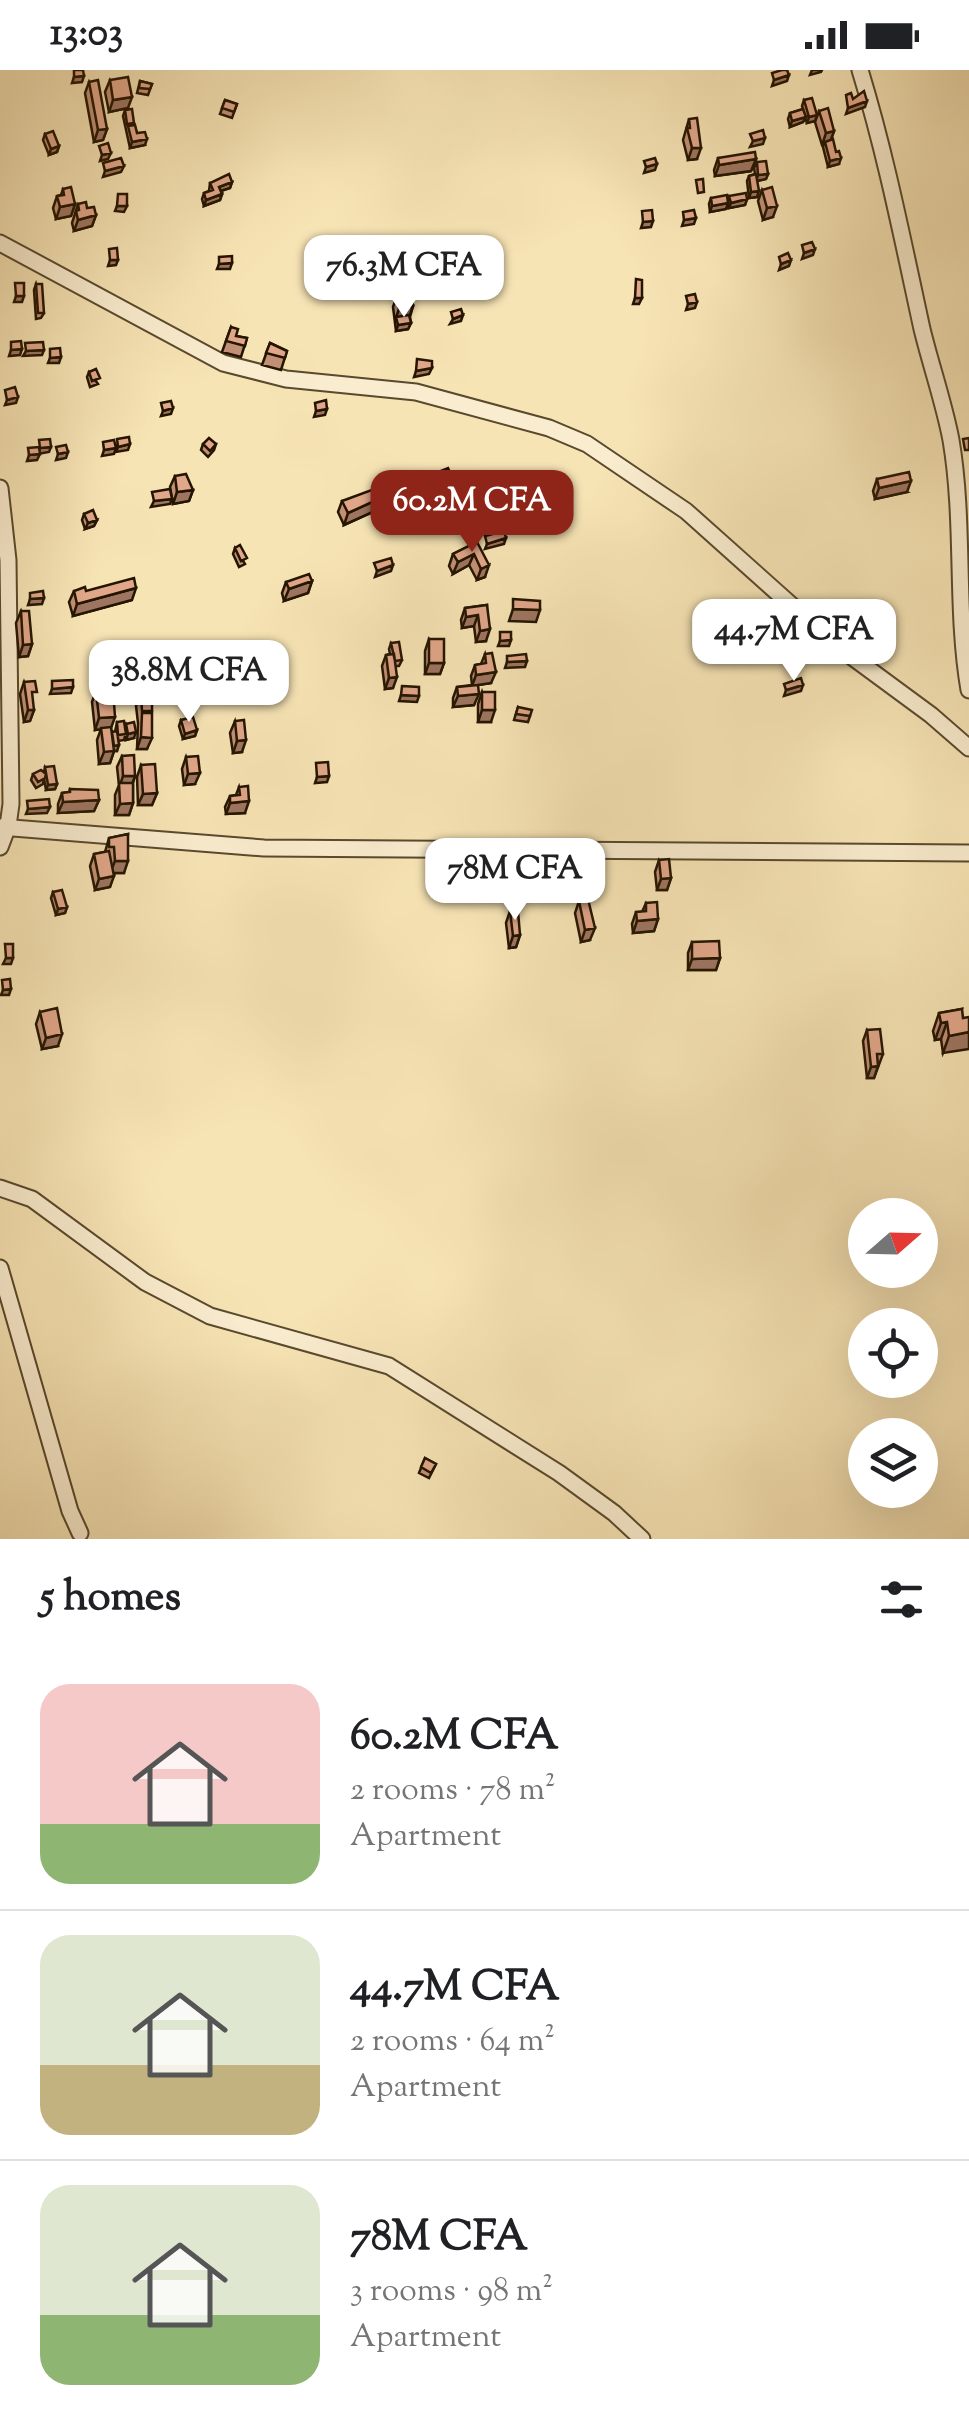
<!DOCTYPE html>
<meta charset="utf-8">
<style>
body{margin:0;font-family:"Sorts Mill Goudy",serif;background:#f2f2f2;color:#202124;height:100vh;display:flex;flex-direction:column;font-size:38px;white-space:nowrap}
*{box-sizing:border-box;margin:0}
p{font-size:32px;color:#757577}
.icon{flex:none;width:55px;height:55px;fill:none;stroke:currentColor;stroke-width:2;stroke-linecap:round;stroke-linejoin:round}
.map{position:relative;height:1469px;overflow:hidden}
.panel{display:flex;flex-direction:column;background:#fff;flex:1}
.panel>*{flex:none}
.needle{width:65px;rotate:70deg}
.fabs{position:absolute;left:848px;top:1128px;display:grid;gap:20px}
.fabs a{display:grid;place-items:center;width:90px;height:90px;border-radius:50%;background:#fff;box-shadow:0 10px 40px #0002;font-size:50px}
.price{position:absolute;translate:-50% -85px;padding:0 22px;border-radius:20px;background:#fff;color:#222;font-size:32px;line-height:65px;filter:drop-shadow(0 2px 5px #0008)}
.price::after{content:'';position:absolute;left:50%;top:60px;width:30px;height:22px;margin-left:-15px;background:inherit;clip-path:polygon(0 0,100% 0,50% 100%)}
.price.active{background:#8f2418;color:#fff}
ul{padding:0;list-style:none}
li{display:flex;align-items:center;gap:30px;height:250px;padding:0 40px}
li+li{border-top:2px solid #e0e0e0}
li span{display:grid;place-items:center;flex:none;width:280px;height:200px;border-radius:30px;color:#555}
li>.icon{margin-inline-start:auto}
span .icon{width:120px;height:120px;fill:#fffc;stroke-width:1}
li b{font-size:42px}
h2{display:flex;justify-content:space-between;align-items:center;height:120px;padding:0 40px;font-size:42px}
.status{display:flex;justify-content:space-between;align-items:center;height:70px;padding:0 50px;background:#fff;direction:ltr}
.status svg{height:28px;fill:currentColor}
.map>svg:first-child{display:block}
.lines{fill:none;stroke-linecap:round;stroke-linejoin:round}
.minor-casing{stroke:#59492d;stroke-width:19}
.minor{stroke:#faedcf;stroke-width:15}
.wall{fill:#c29077;stroke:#241500;stroke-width:2.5}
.shaded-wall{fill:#9e7561;stroke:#241500;stroke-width:2.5}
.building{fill:#e1a78a;stroke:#241500;stroke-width:2.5}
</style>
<div class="status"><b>13:03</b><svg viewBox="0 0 49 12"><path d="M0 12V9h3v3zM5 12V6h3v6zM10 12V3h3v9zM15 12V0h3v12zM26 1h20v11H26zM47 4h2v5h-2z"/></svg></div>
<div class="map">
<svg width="969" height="1469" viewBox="0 0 969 1469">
<rect width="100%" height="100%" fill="#f7e4b5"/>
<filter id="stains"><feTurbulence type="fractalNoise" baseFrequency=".002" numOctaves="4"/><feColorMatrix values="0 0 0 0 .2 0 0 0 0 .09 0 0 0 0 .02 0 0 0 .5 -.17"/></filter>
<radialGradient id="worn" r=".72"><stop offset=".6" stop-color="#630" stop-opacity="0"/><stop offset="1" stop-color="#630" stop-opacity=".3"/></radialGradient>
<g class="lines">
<defs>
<path id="minor" d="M860,0C886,85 903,172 922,259C931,296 944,333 951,370C965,453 955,538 969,620
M0,173L223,293L286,309L416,322L549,358L587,374L686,441L836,575L931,645L969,678
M0,418L8,490L11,734L8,756L0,777
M0,757L264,778L969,783
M0,1118L32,1129L145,1212L210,1246L389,1296L559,1403L614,1443L642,1469
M0,1198L70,1441L80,1463"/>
</defs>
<use href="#minor" class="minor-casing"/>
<use href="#minor" class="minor"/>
</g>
<path class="wall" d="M110,10L128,38L109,42L105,22Z
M140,11L152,14L148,25L137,23Z
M89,12L107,59L103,70L94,72L85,23Z
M225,30L237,34L232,48L220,44Z
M804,30L817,45L815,51L807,53L805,48L803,52L790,57L788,49L790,43L803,39L802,36Z
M125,40L134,53L137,63L145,75L130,78L123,46Z
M819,41L834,61L831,70L839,94L828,97L823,77L824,74L822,75L815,52Z
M689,49L697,89L688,90L683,70Z
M45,64L59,76L57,82L49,85L43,70Z
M718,88L756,89L751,101L715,106L714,100Z
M757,92L768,104L766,109L757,111V127L749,128L747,111L749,106L755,104L754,98Z
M232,112L230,118L221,121L222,124L220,130L204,136L202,129L204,123L209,121L210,113Z
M63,119L75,134L71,146L56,149L53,138L57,126L61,125Z
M762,120L773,147L763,150L758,131Z
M729,126L747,129L745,135L729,138L728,133L726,139L710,142L709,134L711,128L728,131Z
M78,134L87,138L96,145L92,156L74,161L72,153Z
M412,212L422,220L419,226L412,227L413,236L410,247L411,253L408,259L396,261L393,237L397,226L411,224L410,218Z
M36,214L44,243L41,248L36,249L34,220Z
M231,257L236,266L247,268L241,287L222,282Z
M270,273L287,281L281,300L262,295Z
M89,302L98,314L90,317L87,307Z
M203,374H216L214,380L208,387L201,380Z
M431,405L450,413L445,414L449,436L440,439L434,422L435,418L432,419L429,411Z
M175,406L193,420L189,431L173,434L170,417Z
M877,409L907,422L875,429L873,421Z
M381,428L377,440L344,455L338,442L342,431Z
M84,444L97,450L94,456L85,459L82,450Z
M477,472L485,507L477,510L469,495L453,504L449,496L453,484Z
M235,478L245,494L239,497L233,484Z
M312,511L308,523L284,531L282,523L286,512Z
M74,521H86L132,530L73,546L69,532Z
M487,535L486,571L476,572L474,556L462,558L461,550L465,538Z
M21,541L32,574L28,586L19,587L16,553Z
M429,569L444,593L440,604H425V581Z
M391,573L402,590L399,596H396L393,618L385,619L382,596L386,585L390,584L389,579Z
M106,584L132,597L128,609L118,608L116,613L101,609V595Z
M485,584L491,613L478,615L474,635L453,637V628L457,617L472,615L471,606L475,595L481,594Z
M24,612L34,640L30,651L24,652L20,624Z
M96,621L112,662H115L117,652L125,656L126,654L134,668L126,670L125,666L124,670L118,671L117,681H114L110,693L99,694L97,670L101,659L95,660L92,632Z
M482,622L491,652H478V634Z
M141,624L152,641L147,679H137L138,653L136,636Z
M518,637L530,646L528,652L514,650Z
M181,650L197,660L195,666L183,669L179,656Z
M235,651L242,682L233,683L230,663Z
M122,686L135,706L133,713V733L129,745H115V725L119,715L117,697Z
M186,687L195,714L184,715L182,699Z
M141,695L157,723L152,735H138L137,707Z
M45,697L57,714L55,719L46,720L44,709L43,714L36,718L31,710L33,704L44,702Z
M239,717L245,743L226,744L225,737L230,726L236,725Z
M70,719L99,730L94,741L58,743V734L62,723L69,722Z
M128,764L124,803H114L110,817L95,820L90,796L94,784L105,782L109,768Z
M659,790L671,808L667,820H657L655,802Z
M53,822L67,837L65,843L56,845L51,828Z
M579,831L590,870L581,872L575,843Z
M646,833L658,849L654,861L633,863L632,854L636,842H642Z
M510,841L520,865L516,877L509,878L506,853Z
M692,872L720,888L716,900H688V883Z
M962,939L943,983L941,969L935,970L933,961L939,943Z
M40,942L58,976L42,979L36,954Z
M867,960L883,984L874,1008H867L863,971Z
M425,1388L436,1394L429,1408L419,1403Z"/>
<path class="shaded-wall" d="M812,0H822L821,2L810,5Z
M789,5L787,11L772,16L774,10Z
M84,6L82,12L72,13L74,7Z
M132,27L128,38L109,42L113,30Z
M867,31L865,37L846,44L848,38Z
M817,45L815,51L807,53L809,47Z
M806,47L803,52L790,57L792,51Z
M107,59L103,70L94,72L98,60Z
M834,61L830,72H825L822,75L826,63Z
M765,68L763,74L750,77L753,71Z
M147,69L145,75L130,78L132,72Z
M59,76L57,82L49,85L51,79Z
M692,78H701L697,89L688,90Z
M111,83L108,89L100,91L102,85Z
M841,88L839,94L828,97L830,91Z
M756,89L751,101L715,106L719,95Z
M657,94L655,100L644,103L646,97Z
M124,96L121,102L103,107L105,101Z
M768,104L766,109L756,111L758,105Z
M232,112L230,118L217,122L219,117Z
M759,121L757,127L749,128L751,122Z
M222,124L220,130L204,136L206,130Z
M747,129L745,135L729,138L731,133Z
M728,133L726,139L710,142L712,136Z
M75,134L71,146L56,149L60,137Z
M117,136H127L124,142L115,141Z
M777,136L773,147L763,150L767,138Z
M96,145L92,156L74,161L78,150Z
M696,148L694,154L682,156L684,150Z
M653,151L651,157L641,158L643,152Z
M815,179L813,185L802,189L804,183Z
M110,190H118L116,195L108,196Z
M791,190L789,196L779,200L781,194Z
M232,193L230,199H217L219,194Z
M422,220L419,226L411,227L413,221Z
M16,226H24L22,232H14Z
M635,228H642L639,234H633Z
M697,232L695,238L686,240L688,234Z
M413,236L409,248L396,247L395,250L399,239Z
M463,245L461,251L450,254L453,249Z
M411,253L408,259L396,261L398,255Z
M22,279L20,285L9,286L11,280Z
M44,280L42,285L23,286L26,281Z
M61,287L59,293H48L50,288Z
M432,298L429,304L414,307L416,301Z
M18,327L16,333L5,335L7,330Z
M173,338L171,344L161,346L163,341Z
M327,339L325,345L314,347L316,341Z
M130,374L128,380L116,382L118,377Z
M51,377L49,382L38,384L40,378Z
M116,378L114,384L102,386L104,380Z
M68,382L66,388L56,390L58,384Z
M40,384L37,390L27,391L29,385Z
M452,407L450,413L432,419L434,413Z
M911,411L907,422L875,429L879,418Z
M193,420L189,431L173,434L177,422Z
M381,428L377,440L344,455L348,443Z
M172,429L170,434L151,437L154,431Z
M451,430L449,436L440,439L442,434Z
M97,450L94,456L85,459L88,453Z
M506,468L504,474L485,479L487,474Z
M474,484L469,495L453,504L458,492Z
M393,495L391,501L375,507L377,501Z
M489,495L485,507L477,510L481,499Z
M312,511L308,523L284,531L289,519Z
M136,518L132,530L73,546L77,534Z
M44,528L42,534L28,535L30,529Z
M513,539L540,540L536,552L509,551Z
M478,545L474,556L462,558L466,547Z
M490,559L486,571L476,572L480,561Z
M511,570L509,576H498L500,571Z
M32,574L28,586L19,587L23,575Z
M527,591L525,597L505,598L507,592Z
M429,593H444L440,604H425Z
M120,597H132L128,609L118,608Z
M496,602L491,613L472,616L476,605Z
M397,607L393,618L385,619L389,608Z
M171,612L168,617L151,620L153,614Z
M803,615L801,621L784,626L786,620Z
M73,617L71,623L50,624L52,619Z
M479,624L474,635L453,637L458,626Z
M401,625L419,626L417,632L399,631Z
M28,640H34L30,651L24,652Z
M482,640H495L491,652H478Z
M115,647L111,658L95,660L99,648Z
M197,660L195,666L183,669L185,664Z
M136,662L134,668L126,670L128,664Z
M141,667L152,668L147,679H137Z
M246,670L242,682L233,683L237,671Z
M119,675L117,681H114L110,693L99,694L104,682L112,676Z
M200,703L195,714L184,715L188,704Z
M123,706H135L131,717L119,718Z
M329,706L327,712L315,713L317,707Z
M57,714L55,719L46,720L48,715Z
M157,723L152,735H138L143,724Z
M99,730L94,741L58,743L63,732Z
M249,731L245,743L226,744L230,733Z
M133,733L129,745H115L120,734Z
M50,737L47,743L26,744L28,739Z
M115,791H128L124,803H110Z
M114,806L110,817L95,820L99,809Z
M671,808L667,820H657L661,809Z
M67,837L65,843L56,845L58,839Z
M658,849L654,861L633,863L637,851Z
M595,858L590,870L581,872L585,860Z
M520,865L516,877L509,878L513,866Z
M6,888H13L11,894H3Z
M720,888L716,900H688L692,889Z
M11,919L9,925H1L3,920Z
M947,952L941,969L935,970L941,953Z
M969,962V979L943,983L949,966Z
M62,964L58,976L42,979L46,968Z
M878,996L874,1008H867L871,997Z"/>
<path class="building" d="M74,0H83L84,6L74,7Z
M782,0H787L789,5L774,10L772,3Z
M128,7L132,27L113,30L110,10Z
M98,10L107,59L98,60L89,12Z
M140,11L152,14L150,19L139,18Z
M864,21L867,31L848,38L846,25L851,23L853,29Z
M812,28L817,45L809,47L804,30Z
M225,30L237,34L234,42L222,38Z
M828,38L834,61L826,63L819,41Z
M132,39L134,53L127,54L125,40Z
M803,39L806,47L792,51L790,43Z
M697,48L701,78H692L687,58H690L689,49Z
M135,55L137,63L145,62L147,69L132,72L128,56Z
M763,60L765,68L753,71L750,64Z
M53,61L59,76L51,79L45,64Z
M833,69L836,82L839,81L841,88L830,91L825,72Z
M108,73L111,83L102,85L99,76Z
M755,82L756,89L719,95L718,88Z
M121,88L124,96L105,101L103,93Z
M655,88L657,94L646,97L644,91Z
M766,91L768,104L758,105L757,92Z
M229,104L232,112L219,117L222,124L206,130L204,123L213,120L210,113Z
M756,104L759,121L751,122L749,106Z
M703,109L704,122L698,123L696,110Z
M71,117L75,134L60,137L57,126L64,125L63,119Z
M772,117L777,136L767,138L762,120Z
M746,123L747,129L731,133L729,126Z
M118,124H127V136H117Z
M727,125L728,133L712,136L711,128Z
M86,132L87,138L94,137L96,145L78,150L76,141L79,140L78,134Z
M652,140L653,151L643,152L642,141Z
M694,140L696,148L684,150L683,142Z
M812,172L815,179L804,183L802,175Z
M117,178L118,190H110L109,179Z
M788,183L791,190L781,194L779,187Z
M232,186V193L219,194V187Z
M636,209L642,210V228H635Z
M421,211L422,220L413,221L412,212Z
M15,213H24V226H16Z
M36,214H42L44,243H38Z
M411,224L413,236L399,239L397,226Z
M695,224L697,232L688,234L686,226Z
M461,239L463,245L453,249L451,242Z
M409,245L411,253L398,255L396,247Z
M231,257L238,259L236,266L247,268L245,276L226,271Z
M21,271L22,279L11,280V272Z
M43,272L44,280L26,281L25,273Z
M270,273L287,281L285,288L266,283Z
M60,278L61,287L50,288V279Z
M417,289L432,291V298L416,301Z
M96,299L100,308L92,311L89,302Z
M15,317L18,327L7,330L5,320Z
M326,330L327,339L316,341L315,333Z
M171,331L173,338L163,341L161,333Z
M129,367L130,374L118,377L117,369Z
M209,368L216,374L210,381L203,374Z
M969,368V380H965L963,369Z
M50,369L51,377L40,378L39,370Z
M114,370L116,378L104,380L103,372Z
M66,375L68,382L58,384L56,377Z
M39,377L40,384L29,385L28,378Z
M448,398L452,407L434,413L431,405Z
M909,402L911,411L879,418L877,409Z
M186,404L193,420L177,422L175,406Z
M444,413L451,430L442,434L436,416Z
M377,418L381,428L348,443L342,431Z
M170,419L172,429L154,431L152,422Z
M93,440L97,450L88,453L84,444Z
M504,461L506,468L487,474L485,466Z
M477,472L489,495L481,499L474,484L458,492L453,484Z
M240,475L247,488L241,491L235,478Z
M391,488L393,495L377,501L374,493Z
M309,504L312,511L289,519L286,512Z
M134,508L136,518L77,534L74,521L85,517L86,521Z
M43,521L44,528L30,529V523Z
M513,529L540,531V540L513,539Z
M487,535L490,559L480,561L478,545L466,547L465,538Z
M21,541H29L32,574L23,575Z
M500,562H511V570L500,571Z
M429,569H444V593H429Z
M399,572L402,590L395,591L391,573Z
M492,583L496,602L476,605L475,595L486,593L485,584Z
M106,584L133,586L132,597H120V602L105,598Z
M394,584L397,607L389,608L386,585Z
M526,584L527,591L507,592V586Z
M170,604L171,612L153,614L152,606Z
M801,608L803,615L786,620L784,614Z
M73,610V617L52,619V611Z
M35,611L37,622H32L34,640H28L24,612Z
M478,615L479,624L458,626L457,617Z
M402,616L419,617V626L401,625Z
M113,619L115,647L99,648L96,621Z
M482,622H495V640H482Z
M141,624H152V641H142Z
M518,637L532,640L530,646L516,644Z
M142,643H152V668L141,667Z
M193,647L197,660L185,664L181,650Z
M244,650L246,670L237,671L235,651Z
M124,651L126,664L118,665L117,652Z
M134,652L136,662L128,664L126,654Z
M111,657L114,681L104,682L101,658Z
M117,661L119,675L114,676L112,662Z
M134,685L135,706H123L122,686Z
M198,686L200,703L188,704L186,687Z
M328,692L329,706L317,707L316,693Z
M155,694L157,723L143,724L141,695Z
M54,696L57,714L48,715L45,697Z
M41,700L46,704L45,708L38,712L33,704Z
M119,713H133V733L120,734Z
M248,716L249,731L230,733V726L240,725L239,717Z
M70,719L98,720L99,730L63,732L62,723L70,722Z
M49,729L50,737L28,739L27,731Z
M128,764V791H115L114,777H109V768Z
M109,781L114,806L99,809L94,784Z
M669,789L671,808L661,809L659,790Z
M62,820L67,837L58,839L53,822Z
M588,829L595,858L585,860L579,831Z
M657,832L658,849L637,851L636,842L646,841V833Z
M510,841H518L520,865L513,866Z
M719,871L720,888L692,889V872Z
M5,874H13V888H6Z
M10,909L11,919L3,920L2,910Z
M57,938L62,964L46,968L40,942Z
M962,939L963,948L969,947V962L949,966L947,952L941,953L939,943Z
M880,959L883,984H877L878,996L871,997L867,960Z
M425,1388L436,1394L431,1403L421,1397Z"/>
<rect width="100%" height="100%" filter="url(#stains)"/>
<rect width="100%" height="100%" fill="url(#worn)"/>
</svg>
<div class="fabs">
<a><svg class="needle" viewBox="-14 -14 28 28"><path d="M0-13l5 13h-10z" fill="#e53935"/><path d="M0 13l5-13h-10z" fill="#757577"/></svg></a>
<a><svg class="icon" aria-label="locate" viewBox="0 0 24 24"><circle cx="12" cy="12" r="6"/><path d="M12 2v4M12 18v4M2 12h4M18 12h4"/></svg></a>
<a><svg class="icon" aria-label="layers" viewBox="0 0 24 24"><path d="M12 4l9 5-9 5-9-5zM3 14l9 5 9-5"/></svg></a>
</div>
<b class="price" style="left:404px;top:250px">76.3M CFA</b>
<b class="price active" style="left:472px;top:485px">60.2M CFA</b>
<b class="price" style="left:794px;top:614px">44.7M CFA</b>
<b class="price" style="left:189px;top:655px">38.8M CFA</b>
<b class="price" style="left:515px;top:853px">78M CFA</b>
</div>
<section class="panel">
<h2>5 homes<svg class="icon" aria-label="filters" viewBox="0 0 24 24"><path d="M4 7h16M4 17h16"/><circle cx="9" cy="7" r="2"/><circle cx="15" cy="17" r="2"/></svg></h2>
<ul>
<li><span style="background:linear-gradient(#f6c9c9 70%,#8fb573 0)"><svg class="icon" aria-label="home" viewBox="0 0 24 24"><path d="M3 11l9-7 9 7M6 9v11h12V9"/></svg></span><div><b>60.2M CFA</b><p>2 rooms · 78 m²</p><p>Apartment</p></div></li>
<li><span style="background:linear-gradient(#dfe7d0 65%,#c2b280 0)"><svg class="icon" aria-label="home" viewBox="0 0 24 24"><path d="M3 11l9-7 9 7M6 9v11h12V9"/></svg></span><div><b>44.7M CFA</b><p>2 rooms · 64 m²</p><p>Apartment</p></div></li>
<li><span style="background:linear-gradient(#dfe7d0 65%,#8fb573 0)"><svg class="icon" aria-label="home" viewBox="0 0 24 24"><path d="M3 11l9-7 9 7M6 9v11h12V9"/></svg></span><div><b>78M CFA</b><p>3 rooms · 98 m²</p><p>Apartment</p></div></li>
</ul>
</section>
